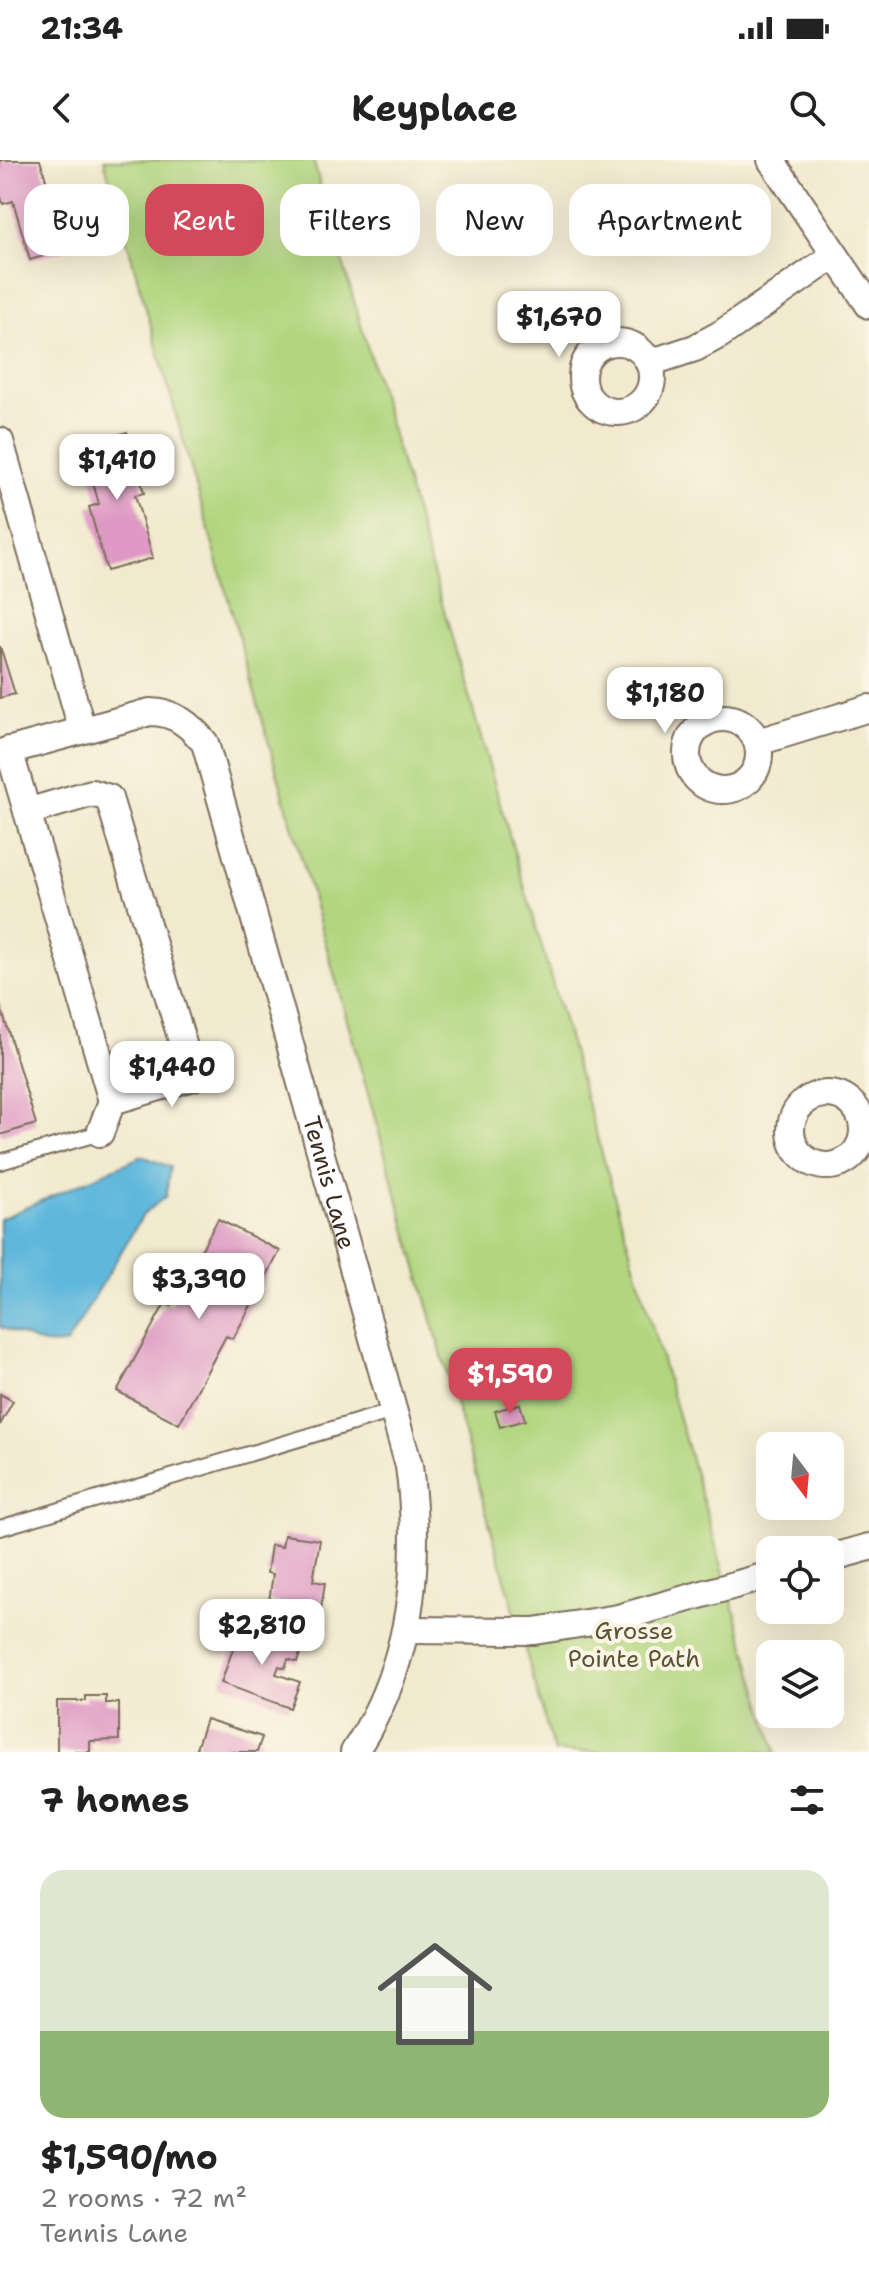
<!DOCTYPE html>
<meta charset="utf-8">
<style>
body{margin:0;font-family:"Shantell Sans",sans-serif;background:#f2f2f2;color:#222;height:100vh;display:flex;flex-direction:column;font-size:30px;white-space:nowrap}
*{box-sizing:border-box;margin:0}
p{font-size:26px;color:#767676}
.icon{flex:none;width:44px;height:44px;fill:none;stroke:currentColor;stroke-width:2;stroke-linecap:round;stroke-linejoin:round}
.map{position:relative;height:1592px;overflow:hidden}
.drawer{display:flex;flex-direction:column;background:#fff;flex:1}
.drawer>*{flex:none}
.banner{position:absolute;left:24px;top:24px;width:822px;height:72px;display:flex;gap:16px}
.needle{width:52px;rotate:164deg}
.controls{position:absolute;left:756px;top:1272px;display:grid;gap:16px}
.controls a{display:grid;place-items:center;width:88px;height:88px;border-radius:16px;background:#fff;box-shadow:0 8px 32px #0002;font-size:40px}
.price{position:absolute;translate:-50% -68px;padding:0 18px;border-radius:16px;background:#fff;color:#222;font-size:26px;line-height:52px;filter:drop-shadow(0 2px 4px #0008)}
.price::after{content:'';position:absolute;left:50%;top:48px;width:24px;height:18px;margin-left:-12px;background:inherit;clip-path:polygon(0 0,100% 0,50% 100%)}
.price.current{background:#d1495b;color:#fff}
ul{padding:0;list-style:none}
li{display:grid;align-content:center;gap:16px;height:424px;padding:0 40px}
li span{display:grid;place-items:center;height:248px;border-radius:24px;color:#555}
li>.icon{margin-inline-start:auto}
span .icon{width:144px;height:144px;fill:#fffc;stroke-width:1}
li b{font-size:34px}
h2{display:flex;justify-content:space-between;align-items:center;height:96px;padding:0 40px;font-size:34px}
.pill{padding:0 28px;border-radius:24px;background:#fff;box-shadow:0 8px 32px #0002;font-size:28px;line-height:72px}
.pill.current{background:#d1495b;color:#fff}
.status{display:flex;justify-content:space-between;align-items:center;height:56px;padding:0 40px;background:#fff;direction:ltr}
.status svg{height:22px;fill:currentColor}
header{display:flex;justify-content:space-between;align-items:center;height:104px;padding:0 40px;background:#fff;font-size:36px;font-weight:700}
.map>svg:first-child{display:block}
.green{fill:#b1d67f;stroke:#76804e;stroke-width:2}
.water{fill:#5fb8dc;stroke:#4d717d;stroke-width:2}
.building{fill:#de9ac4}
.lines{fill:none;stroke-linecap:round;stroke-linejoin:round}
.lane-casing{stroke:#7b6d5c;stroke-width:18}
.street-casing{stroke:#7b6d5c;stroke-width:30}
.lane{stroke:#fff;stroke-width:14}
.street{stroke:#fff;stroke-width:26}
.labels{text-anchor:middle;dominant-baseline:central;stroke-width:8;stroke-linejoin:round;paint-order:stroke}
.street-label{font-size:24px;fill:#3b2a1e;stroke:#fcf5e5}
.park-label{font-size:24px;fill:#585536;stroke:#fcf5e5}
</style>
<div class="status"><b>21:34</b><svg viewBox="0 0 49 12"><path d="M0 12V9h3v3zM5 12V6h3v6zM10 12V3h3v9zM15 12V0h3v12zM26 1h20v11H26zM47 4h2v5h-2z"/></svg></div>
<header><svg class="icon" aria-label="back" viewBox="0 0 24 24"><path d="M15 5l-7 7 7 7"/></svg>Keyplace<svg class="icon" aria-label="search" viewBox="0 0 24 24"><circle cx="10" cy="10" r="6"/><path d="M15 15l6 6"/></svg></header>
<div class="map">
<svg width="869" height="1592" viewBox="0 0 869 1592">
<rect width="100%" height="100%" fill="#fcf5e5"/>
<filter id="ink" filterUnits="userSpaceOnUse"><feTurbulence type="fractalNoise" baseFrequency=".0125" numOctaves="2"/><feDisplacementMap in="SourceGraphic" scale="16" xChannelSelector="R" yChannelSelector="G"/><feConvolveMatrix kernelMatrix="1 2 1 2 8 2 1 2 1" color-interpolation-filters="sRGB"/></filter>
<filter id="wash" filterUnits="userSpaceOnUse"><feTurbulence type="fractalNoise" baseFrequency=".006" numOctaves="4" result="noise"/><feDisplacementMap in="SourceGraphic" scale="32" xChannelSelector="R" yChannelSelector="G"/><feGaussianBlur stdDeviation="1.8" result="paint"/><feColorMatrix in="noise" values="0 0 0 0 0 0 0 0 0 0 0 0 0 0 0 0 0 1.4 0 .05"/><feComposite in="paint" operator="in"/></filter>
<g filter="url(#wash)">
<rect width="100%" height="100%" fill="#f2eacf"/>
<path class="green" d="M104,0H313L776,1592H554Z"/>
<path class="water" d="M142,996L170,1007L166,1036L143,1055L66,1185L43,1184L0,1167V1059Z"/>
<g id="blocks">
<path class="building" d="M0,0H40L49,30L58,27L75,87L30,100L13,41L3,44L0,34Z
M127,272L144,333L135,335L153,398L107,411L89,347L99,344L82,285Z
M0,486L15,534L0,538Z
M0,844L36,964L0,975Z
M218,1059L280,1091L233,1179L226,1176L179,1264L117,1231L165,1143L171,1146Z
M0,1234L13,1241L0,1265Z
M520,1244L525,1260L500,1267L495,1251Z
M284,1375L320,1380L313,1421L325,1423L321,1449L269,1441L273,1414L267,1413L271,1385L282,1387Z
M241,1466L302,1488L297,1502L288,1499L285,1508L279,1506L276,1514L300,1522L290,1548L221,1523Z
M86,1536H106V1543H119V1580L90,1581V1592H57V1541H86Z
M206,1559L262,1577L257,1592H195Z"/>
</g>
</g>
<g filter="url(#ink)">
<use href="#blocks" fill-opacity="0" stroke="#7b6d5c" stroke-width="2"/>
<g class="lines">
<defs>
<path id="lane" d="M0,1002L100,973
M0,1368L393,1251"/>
<g id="street">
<path d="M771,0L869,145"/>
<circle cx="617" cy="217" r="35"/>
<path d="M649,203L695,188L721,174L835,95"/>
<path d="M0,281L82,569"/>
<circle cx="723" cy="594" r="36"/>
<path d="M758,582L869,548"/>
<path d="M9,590L112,941L193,917L109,638L92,633L27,652"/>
<path id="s1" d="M0,593L150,552C175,552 190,565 205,583L409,1306C422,1406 411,1507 354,1592"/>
<circle cx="827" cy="970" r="36"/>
<path d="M100,973L112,941"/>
<path d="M830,1398L869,1387"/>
<path d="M406,1470L534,1471L618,1458L770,1415"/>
</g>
</defs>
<use href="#lane" class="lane-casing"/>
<use href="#street" class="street-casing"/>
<use href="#lane" class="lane"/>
<use href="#street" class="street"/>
</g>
</g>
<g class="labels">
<g class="street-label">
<text stroke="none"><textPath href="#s1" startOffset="678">Tennis Lane</textPath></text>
</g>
<g class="park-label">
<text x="634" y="1471">Grosse<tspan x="634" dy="28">Pointe Path</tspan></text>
</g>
</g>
</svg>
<div class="controls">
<a><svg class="needle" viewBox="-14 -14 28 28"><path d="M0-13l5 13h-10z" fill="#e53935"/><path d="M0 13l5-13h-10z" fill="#767676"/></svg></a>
<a><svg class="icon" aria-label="locate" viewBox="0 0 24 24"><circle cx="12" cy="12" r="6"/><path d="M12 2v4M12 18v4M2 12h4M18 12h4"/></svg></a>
<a><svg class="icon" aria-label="layers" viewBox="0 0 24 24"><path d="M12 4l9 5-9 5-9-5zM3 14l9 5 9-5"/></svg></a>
</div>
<b class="price" style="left:559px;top:199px">$1,670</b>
<b class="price" style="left:117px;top:342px">$1,410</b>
<b class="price" style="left:665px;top:575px">$1,180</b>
<b class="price" style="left:172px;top:949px">$1,440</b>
<b class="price" style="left:199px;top:1161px">$3,390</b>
<b class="price current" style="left:510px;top:1256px">$1,590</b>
<b class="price" style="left:262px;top:1507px">$2,810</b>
<div class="banner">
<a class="pill">Buy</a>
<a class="pill current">Rent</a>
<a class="pill">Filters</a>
<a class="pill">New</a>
<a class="pill">Apartment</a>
</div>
</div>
<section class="drawer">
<h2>7 homes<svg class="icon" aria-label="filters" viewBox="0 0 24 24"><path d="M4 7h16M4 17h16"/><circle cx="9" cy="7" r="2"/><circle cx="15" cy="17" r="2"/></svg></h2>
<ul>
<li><span style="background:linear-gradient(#dfe7d0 65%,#8fb573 0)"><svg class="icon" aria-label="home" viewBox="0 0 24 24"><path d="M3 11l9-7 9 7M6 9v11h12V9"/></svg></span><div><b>$1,590/mo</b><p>2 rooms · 72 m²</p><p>Tennis Lane</p></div></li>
</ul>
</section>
